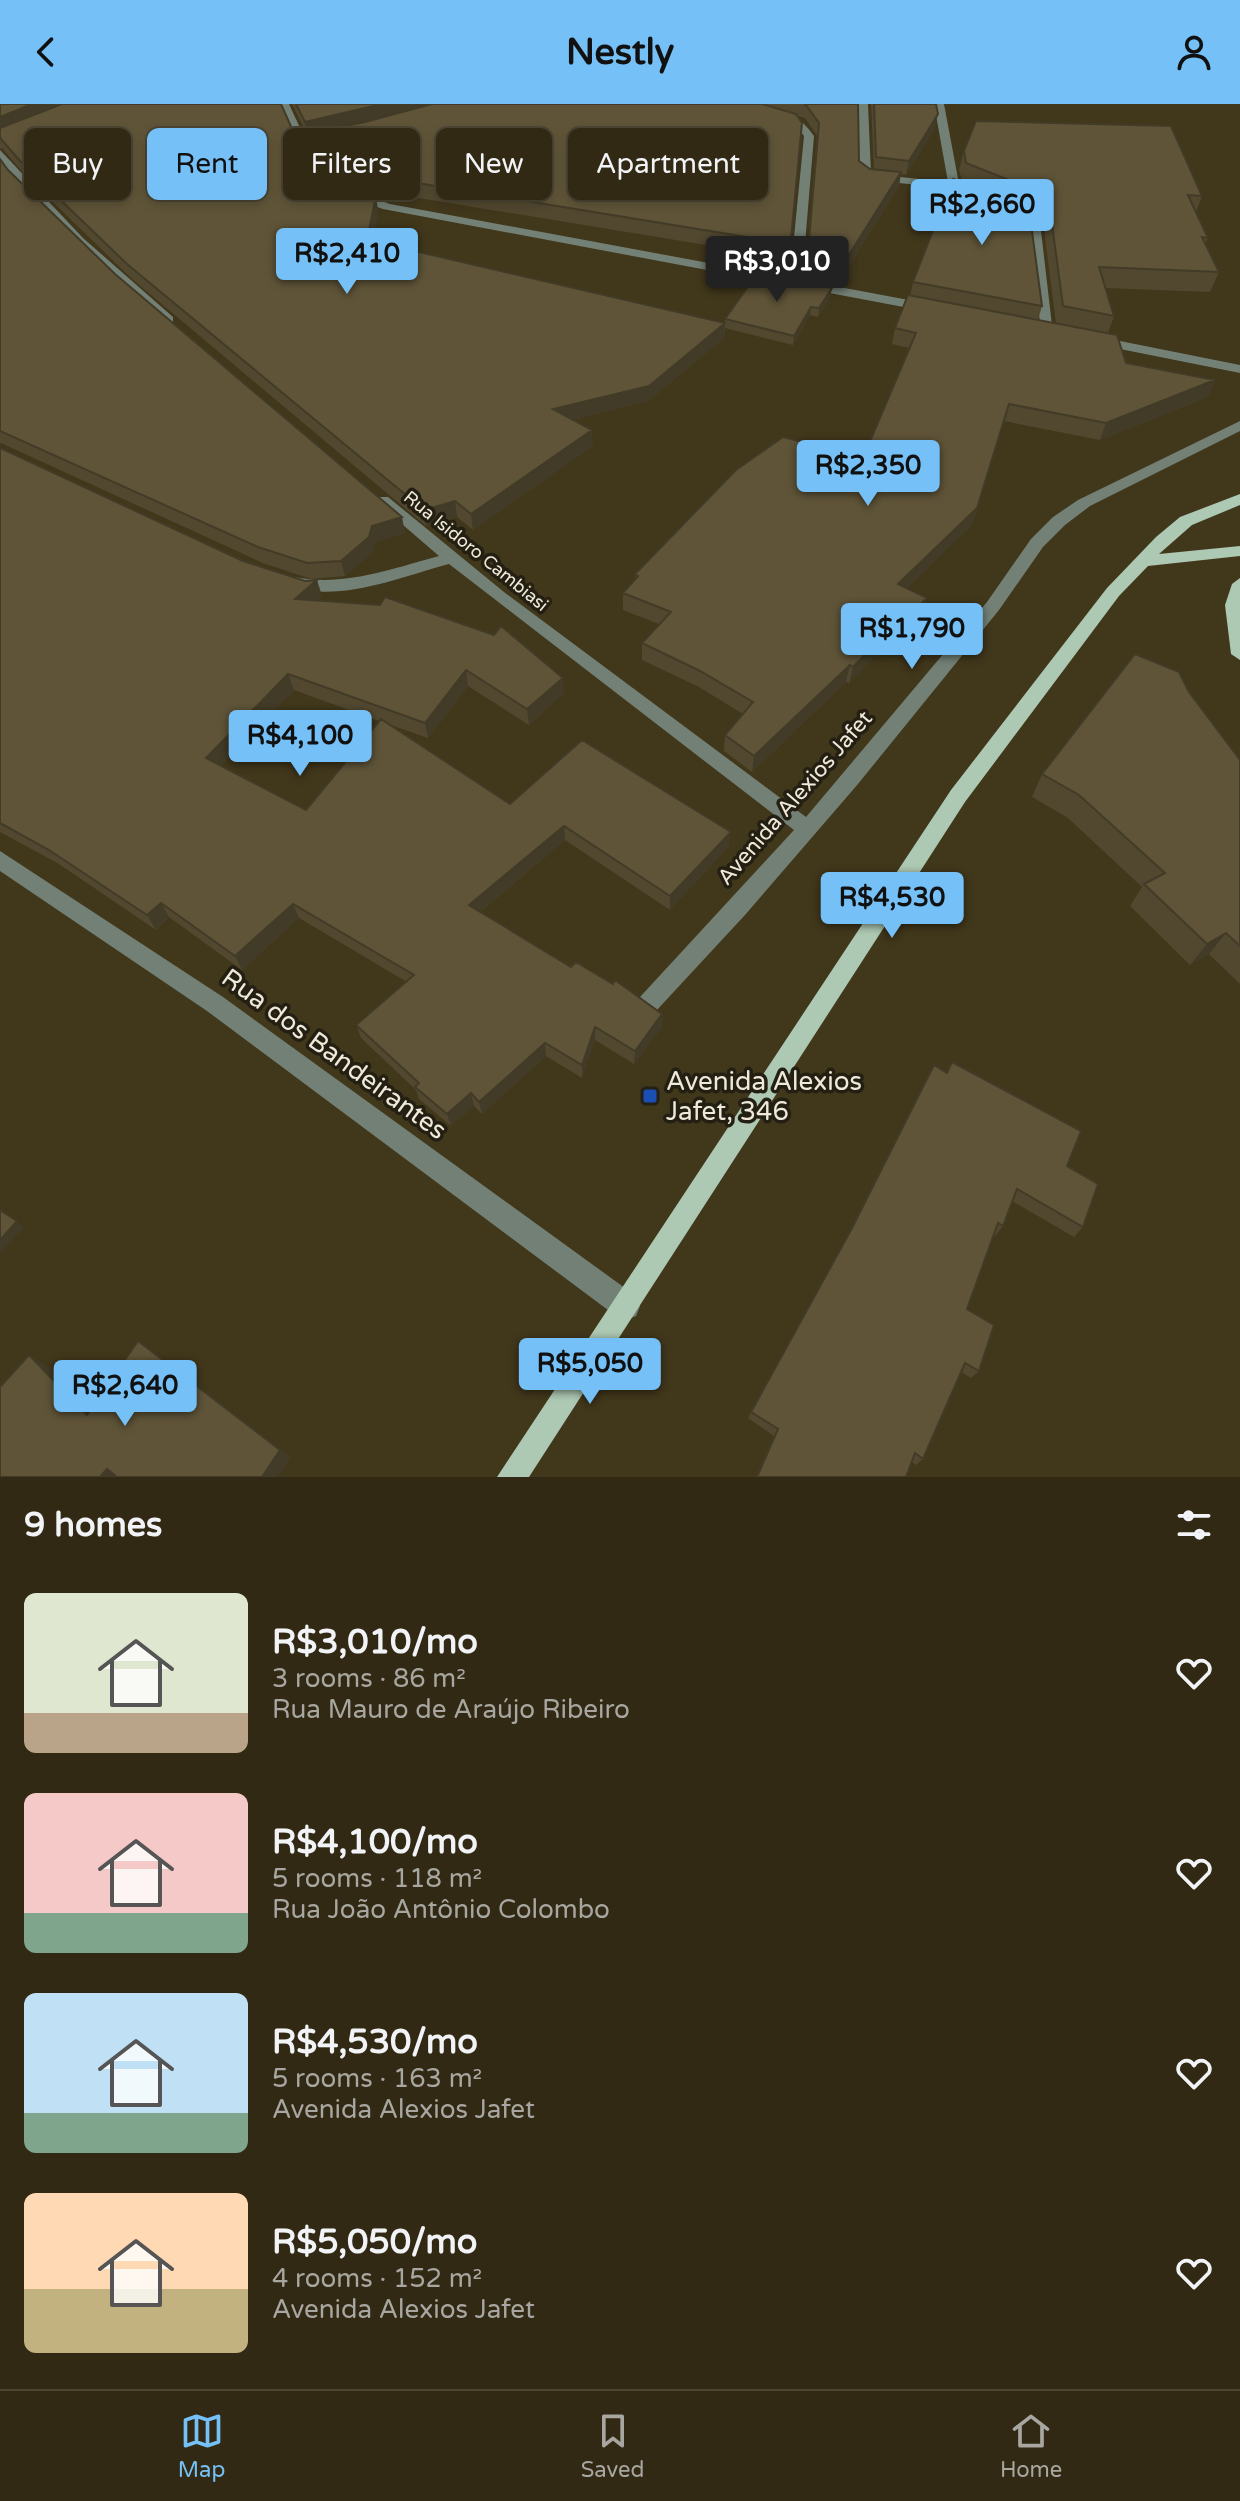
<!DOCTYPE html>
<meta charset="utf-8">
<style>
body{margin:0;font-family:"Varela Round",sans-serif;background:#39311d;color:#f1f3f6;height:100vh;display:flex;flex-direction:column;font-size:30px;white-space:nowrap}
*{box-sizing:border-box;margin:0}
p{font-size:26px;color:#a8a6a0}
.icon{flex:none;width:44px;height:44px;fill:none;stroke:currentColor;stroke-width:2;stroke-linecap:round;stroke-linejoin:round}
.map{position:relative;height:1373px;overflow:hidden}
.panel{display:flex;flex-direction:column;background:#312914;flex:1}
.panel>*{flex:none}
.banner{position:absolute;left:24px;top:24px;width:800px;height:72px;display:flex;gap:16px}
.price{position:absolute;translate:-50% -68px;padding:0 18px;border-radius:8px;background:#75c0f6;color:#111;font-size:26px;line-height:52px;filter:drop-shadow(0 2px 4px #0008)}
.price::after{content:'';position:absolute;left:50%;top:48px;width:24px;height:18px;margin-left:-12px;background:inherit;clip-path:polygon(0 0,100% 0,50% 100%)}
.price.active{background:#222;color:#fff}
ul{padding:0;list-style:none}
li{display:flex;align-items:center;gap:24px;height:200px;padding:0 24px}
li span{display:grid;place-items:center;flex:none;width:224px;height:160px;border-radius:12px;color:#555}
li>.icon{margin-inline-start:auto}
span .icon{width:96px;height:96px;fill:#fffc;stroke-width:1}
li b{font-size:34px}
h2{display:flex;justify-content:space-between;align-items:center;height:96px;padding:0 24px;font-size:34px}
.chip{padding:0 28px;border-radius:12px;background:#312914;box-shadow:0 4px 12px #0003,0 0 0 2px #4c4534;font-size:28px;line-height:72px}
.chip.active{background:#75c0f6;color:#111}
header{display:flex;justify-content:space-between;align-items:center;height:104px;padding:0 24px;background:#75c0f6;color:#111;font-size:36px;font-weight:700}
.tab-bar{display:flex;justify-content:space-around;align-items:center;height:112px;border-top:2px solid #4c4534;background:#312914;font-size:22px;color:#a8a6a0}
.tab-bar a{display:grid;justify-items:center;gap:4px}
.tab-bar .active{color:#75c0f6}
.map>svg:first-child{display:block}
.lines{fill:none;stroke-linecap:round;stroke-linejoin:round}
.minor{fill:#738076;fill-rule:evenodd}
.major{fill:#adc8b3;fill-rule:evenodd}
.wall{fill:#524830;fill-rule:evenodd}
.shaded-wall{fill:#423b27}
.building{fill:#5f5438;stroke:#423b27;stroke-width:2}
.transit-dot{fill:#1a4fb4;stroke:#231f13;stroke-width:3}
.labels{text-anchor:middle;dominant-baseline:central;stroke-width:7;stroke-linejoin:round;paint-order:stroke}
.far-street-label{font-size:18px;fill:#efe9d9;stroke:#231f13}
.street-label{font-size:22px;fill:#efe9d9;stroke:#231f13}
.near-street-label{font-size:26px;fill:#efe9d9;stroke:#231f13}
.near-poi-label{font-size:26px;fill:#efe9d9;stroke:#231f13;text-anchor:start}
</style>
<header><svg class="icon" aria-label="back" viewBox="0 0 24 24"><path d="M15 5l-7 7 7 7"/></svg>Nestly<svg class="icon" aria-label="person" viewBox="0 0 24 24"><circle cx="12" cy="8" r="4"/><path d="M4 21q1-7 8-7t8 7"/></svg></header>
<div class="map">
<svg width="1240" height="1373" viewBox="0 0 1240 1373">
<rect width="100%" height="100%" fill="#41371b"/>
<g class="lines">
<path class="minor" d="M279,0H289C317,61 324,77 390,100L790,174L804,32L796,21L774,12C790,4 805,19 814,32L802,176L930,200L936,204L930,208L383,105C315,81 308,64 279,0Z
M858,0H868L871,70L948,78L934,0H944L959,80L978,88V92L952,85L864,75L859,69Z
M0,46L83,134L173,213V219H163L54,119L0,56Z
M1004,102H1012L1040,118L1053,230L1041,227L1028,120L1004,106Z
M1095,232L1240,261V269L1090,239V233Z
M1240,317V327L1090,402L1065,421L1043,443L999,506L858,680L745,811L656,907L648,910L640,907L636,900L640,893L794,726L449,460C397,474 343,498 288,483L286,479L294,473C344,483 391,465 439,452L374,396L376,393H388L504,488L806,713L987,498L1031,435L1053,413L1078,396Z
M0,747L223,893L636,1192L640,1202L636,1212L626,1216L616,1212L207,907L0,767Z"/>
<path class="major" d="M1240,390V401L1192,421L1159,450L1240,442V452L1148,462L1119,492L965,698L529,1373H497L951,686L1107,484L1156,433L1180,413Z
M1240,474V556L1231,550L1225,501L1232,480Z"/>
</g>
<path class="wall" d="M0,0L301,45L317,67L343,81L376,92L378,107L372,137L725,219V215L832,184L830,193L818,213L810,211L793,241L725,224L724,234L648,297L573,316L593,342L473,426L457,413L426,422L132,175L26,72L2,44L0,45Z
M292,0H858L859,57L870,65H874L871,0H936L935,24L906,71L901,70L899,82L838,180L805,174L817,32L805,14L797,12L802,19L787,170L765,166L767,151L382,88L381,94L352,83L334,72L314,43L311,31L308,32Z
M964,47L1202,92L1196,108L1208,134L1205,140L1219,168L1210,188L1105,184L1114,212L1108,229L1126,259L1215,276L1208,293L1100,336L1004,317L972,421L907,484L927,494L922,511L882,550L879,548L849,579L846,578L752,668L724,647L725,631L743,610L699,583L642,556V539L659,520L623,506V489L635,475V470L863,354L909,244L892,240L895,224L910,192L913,178L962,77L959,66ZM1030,108L1043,118L1056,219L1038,216L1042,202Z
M0,55L8,66L115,170L405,429L375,438L372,449L345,472L311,475L263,459L1,339L0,340Z
M0,344L322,492L316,497L564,589L529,621L468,582L428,634L388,620L510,700L729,742L670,806L565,736L480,808L571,863L662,910V923L634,960L595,936L582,974L546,952L482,1010L474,1002L451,1022L419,995L416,986L361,934L356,921L407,878L299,814L242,866L169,813L156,826L59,760L0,728ZM294,586L379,617L306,706L221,661Z
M1189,588L1240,656V880L1209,850L1190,861L1130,802L1142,783L1068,714L1032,693L1042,670Z
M1067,1062L1083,1123L1074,1133L1012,1097L1003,1122L995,1132L993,1131L967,1205L979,1267L971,1274L961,1268L923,1355L916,1361L912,1358L906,1373H756L774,1332L748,1314L851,1126Z"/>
<path class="shaded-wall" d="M32,0H70L0,29V13Z
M382,0H440L308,32L305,18Z
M938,10L935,24L906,71L909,57Z
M901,68L899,82L838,180L840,165Z
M380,73L382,88L381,94L378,80Z
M376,92L378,107L369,150L367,136Z
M832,184L830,193L818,213L819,204Z
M811,203L810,211L793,241L794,232Z
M725,219L724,234L648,297L554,321L553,305Z
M1215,276L1208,293L1100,336L1106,319Z
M1009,300L972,421L894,497L898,480Z
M592,326L593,342L473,426L471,410Z
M455,397L457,413L426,422L424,406Z
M402,413L405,429L375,438L372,449L345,472L341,457L372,422Z
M317,476L322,492L300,511L295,495Z
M927,494L922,511L882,550L887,533Z
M884,531L879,548L849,579L853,563Z
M850,561L846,578L752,668L754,652Z
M466,566L468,582L428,634L425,619Z
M288,570L294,586L213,669L206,654Z
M563,574L564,589L529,621L527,605Z
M564,722L565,736L471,815L469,801Z
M731,728L729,742L670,806V792Z
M161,799L169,813L156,826L147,811Z
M293,800L299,814L242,866L235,852Z
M1226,829L1209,850L1190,861L1207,840Z
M662,910V923L634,960L635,947Z
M595,923V936L582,974V961Z
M545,939L546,952L482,1010L479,998Z
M471,989L474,1002L451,1022L447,1010Z
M17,1117L24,1123L0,1150V1136Z
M153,1247L291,1353L278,1373H262Z
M29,1251L46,1262L103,1320L87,1311Z
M107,1365L122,1373H100Z"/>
<path class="building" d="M0,0H32L0,13Z
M62,0H281L301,45L317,67L343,81L376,92L367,136L725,219L649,282L553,305L592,326L471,410L455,397L424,406L127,160L21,58L0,34V24Z
M296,0H382L305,18Z
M432,0H762L796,10L802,19L789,156L767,152L777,138L380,73L378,80L350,69L332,58L311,29L365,18Z
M804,0H858L859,57L870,65L901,68L840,165L807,159L819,19L806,1Z
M874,0H936L938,10L909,57L876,53Z
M976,17L1171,22L1202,92L1188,91L1208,134L1202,133L1219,168L1099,163L1114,212L1063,202L1049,98L1029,84L966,59L964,47Z
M0,55L8,66L115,170L402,413L372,422L369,433L341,457L307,459L258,443L0,327Z
M953,75L993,87L1029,105L1042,202L913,178Z
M757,170L832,184L819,204L811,203L794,232L725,215Z
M908,191L1117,231L1126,259L1215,276L1106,319L1009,300L977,404L898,480L927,494L887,533L884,531L853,563L850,561L754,652L725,631L753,598L700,567L642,539L671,508L623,489L638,472L635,470L736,366L783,333L863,354L916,229L895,224Z
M0,344L243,457L305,477L317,476L295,495L380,501L385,493L494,531L501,522L563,574L527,605L466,566L425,619L288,570L206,654L306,706L381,615L510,700L582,636L731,728L670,792L564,722L469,801L571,863L576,858L613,880L615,876L662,910L635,947L595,923L582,961L545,939L479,998L471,989L447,1010L415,983L419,979L356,921L414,871L293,800L235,852L161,799L147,811L49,746L0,719Z
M1135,550L1179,568L1189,588L1240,656V842L1226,829L1207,840L1144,780L1165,769L1079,691L1042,670Z
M952,958L1081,1027L1067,1062L1098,1080L1083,1123L1017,1085L1003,1122L998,1119L967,1205L994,1221L979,1267L965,1259L923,1355L915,1349L906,1373H757L778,1325L751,1308L851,1126L934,961L947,969Z
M0,1106L17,1117L0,1136Z
M138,1237L280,1346L262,1373H117L107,1365L100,1373H0V1283L29,1251L87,1311Z"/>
<rect class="transit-dot" x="642" y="984" width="16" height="16" rx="4"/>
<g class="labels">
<g class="far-street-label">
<text transform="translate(476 447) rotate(39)">Rua Isidoro Cambiasi</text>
</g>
<g class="street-label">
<text transform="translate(795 694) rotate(-49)">Avenida Alexios Jafet</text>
</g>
<g class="near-street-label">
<text transform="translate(334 950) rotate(36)">Rua dos Bandeirantes</text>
</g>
<g class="near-poi-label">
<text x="666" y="977">Avenida Alexios<tspan x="666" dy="30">Jafet, 346</tspan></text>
</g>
</g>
</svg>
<b class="price" style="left:982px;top:143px">R$2,660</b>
<b class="price" style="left:347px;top:192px">R$2,410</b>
<b class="price active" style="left:777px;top:200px">R$3,010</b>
<b class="price" style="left:868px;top:404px">R$2,350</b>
<b class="price" style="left:912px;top:567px">R$1,790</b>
<b class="price" style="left:300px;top:674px">R$4,100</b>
<b class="price" style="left:892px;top:836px">R$4,530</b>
<b class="price" style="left:590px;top:1302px">R$5,050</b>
<b class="price" style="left:125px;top:1324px">R$2,640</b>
<div class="banner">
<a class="chip">Buy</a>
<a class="chip active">Rent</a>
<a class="chip">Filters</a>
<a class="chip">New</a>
<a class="chip">Apartment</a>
</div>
</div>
<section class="panel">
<h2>9 homes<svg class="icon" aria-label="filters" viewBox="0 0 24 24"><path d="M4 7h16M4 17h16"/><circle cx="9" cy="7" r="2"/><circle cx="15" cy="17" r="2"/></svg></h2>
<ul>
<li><span style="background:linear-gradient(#dfe7d0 75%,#b9a48a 0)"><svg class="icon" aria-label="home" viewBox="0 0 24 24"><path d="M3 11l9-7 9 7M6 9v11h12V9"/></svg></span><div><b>R$3,010/mo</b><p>3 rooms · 86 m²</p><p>Rua Mauro de Araújo Ribeiro</p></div><svg class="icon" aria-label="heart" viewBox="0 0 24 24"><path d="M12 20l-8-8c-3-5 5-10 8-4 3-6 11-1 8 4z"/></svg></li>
<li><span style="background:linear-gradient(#f6c9c9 75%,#7fa58c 0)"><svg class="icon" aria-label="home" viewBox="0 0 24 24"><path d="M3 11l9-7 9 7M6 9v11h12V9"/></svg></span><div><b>R$4,100/mo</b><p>5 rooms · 118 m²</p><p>Rua João Antônio Colombo</p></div><svg class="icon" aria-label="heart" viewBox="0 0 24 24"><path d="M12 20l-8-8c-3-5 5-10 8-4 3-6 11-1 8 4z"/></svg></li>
<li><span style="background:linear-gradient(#bfe0f5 75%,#7fa58c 0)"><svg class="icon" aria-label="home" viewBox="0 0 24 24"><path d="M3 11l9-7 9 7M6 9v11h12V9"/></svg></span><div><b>R$4,530/mo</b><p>5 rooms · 163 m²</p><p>Avenida Alexios Jafet</p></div><svg class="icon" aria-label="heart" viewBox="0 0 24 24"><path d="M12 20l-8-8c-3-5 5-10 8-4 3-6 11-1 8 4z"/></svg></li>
<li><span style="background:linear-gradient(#ffd9b3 60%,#c2b280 0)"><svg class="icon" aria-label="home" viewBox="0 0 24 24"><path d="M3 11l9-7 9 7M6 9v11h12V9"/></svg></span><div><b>R$5,050/mo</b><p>4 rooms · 152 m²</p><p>Avenida Alexios Jafet</p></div><svg class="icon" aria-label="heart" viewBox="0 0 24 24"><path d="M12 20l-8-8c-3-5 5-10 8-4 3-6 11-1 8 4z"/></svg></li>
</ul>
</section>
<nav class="tab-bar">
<a class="active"><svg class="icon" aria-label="map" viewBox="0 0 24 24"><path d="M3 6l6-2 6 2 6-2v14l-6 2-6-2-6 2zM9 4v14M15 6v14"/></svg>Map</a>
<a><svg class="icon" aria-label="saved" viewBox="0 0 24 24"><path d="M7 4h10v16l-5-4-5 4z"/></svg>Saved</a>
<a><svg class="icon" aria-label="home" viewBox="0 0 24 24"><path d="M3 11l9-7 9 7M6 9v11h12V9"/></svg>Home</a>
</nav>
